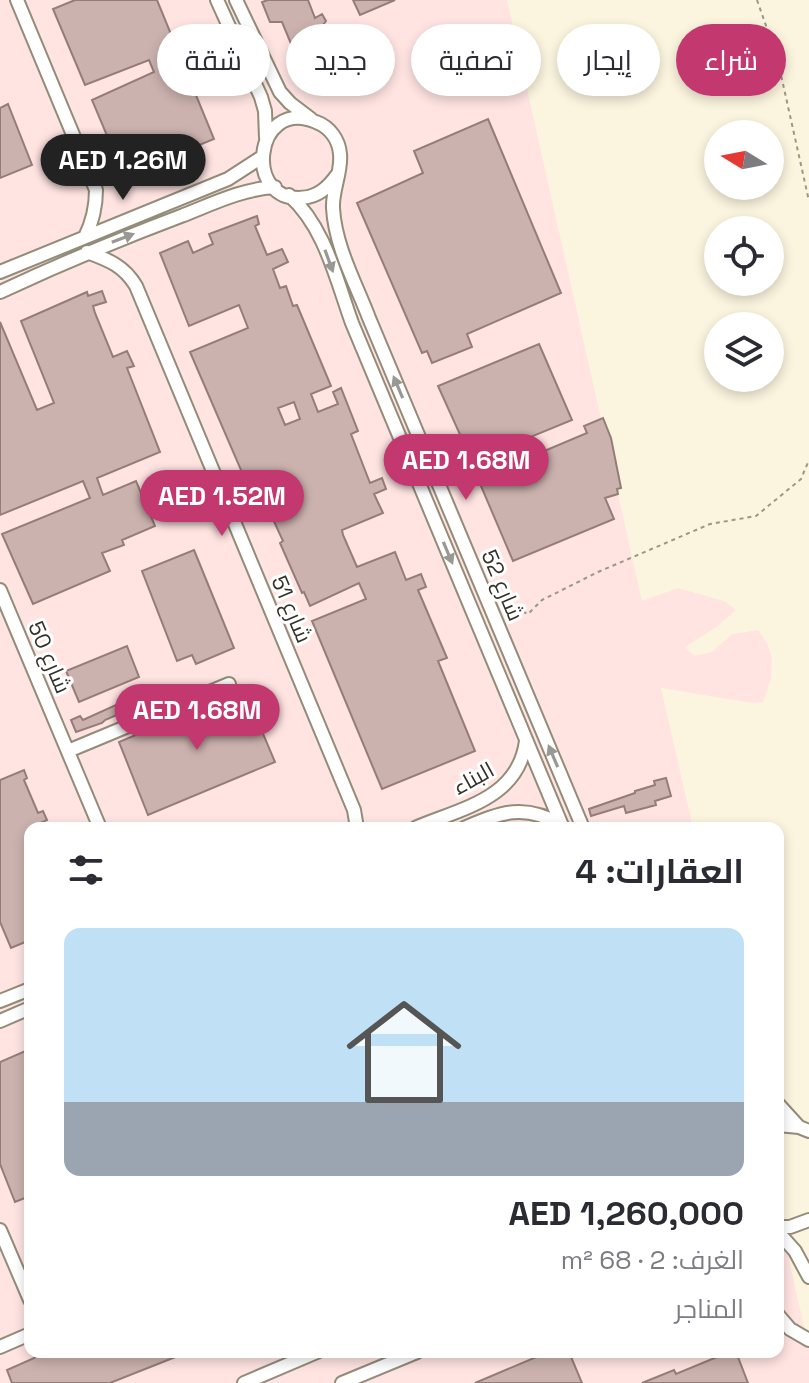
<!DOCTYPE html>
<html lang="ar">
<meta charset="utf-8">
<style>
body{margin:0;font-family:"Space Grotesk",Cairo,sans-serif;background:#f7f7f7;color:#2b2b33;direction:rtl;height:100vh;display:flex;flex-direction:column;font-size:30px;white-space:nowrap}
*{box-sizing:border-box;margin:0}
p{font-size:26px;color:#7c7c81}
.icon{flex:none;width:44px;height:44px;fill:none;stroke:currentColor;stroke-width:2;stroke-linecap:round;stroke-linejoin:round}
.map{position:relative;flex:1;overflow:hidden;direction:ltr}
.details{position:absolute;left:24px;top:822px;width:760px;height:536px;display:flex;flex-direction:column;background:#fff;border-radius:16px;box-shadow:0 4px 12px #0003;direction:rtl}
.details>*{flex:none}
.top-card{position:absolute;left:24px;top:24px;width:762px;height:72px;direction:rtl;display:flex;gap:16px}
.needle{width:52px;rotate:280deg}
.buttons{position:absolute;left:704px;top:120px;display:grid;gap:16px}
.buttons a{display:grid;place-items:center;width:80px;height:80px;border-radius:50%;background:#fff;box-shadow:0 4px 12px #0003;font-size:40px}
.price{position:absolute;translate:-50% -68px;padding:0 18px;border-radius:28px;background:#c3386e;color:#fff;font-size:26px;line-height:52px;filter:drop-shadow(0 2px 4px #0008)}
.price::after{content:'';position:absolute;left:50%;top:48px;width:24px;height:18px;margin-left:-12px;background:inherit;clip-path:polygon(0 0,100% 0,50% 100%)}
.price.active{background:#222;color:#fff}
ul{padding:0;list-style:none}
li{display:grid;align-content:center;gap:16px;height:424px;padding:0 40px}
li+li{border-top:2px solid #e1e1e2}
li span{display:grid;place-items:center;height:248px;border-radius:16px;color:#555}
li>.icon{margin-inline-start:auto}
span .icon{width:144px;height:144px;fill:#fffc;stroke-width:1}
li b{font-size:34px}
h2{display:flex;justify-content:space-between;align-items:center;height:96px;padding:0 40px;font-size:34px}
.tag{padding:0 28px;border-radius:36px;background:#fff;box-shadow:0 4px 12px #0003;font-size:28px;line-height:72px}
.tag.active{background:#c3386e;color:#fff}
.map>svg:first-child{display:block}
.industrial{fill:#ffe4e2}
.building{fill:#cbb2ae;stroke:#947d79;stroke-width:2;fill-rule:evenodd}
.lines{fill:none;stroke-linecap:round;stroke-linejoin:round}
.minor-casing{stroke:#928c78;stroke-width:16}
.path{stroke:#9b9787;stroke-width:2;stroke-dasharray:4 4;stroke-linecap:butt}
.minor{stroke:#fff;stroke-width:12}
.oneway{fill:#999894}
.labels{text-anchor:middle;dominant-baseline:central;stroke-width:6;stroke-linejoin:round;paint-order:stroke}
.street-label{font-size:22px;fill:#333128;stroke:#fff}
</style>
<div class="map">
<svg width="809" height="1383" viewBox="0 0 809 1383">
<rect width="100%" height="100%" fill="#fbf5df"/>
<path class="industrial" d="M0,0H507L642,601L678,588L724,601L736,610L717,627L685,647L694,656L712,652L732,634L758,630L767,643L772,659L771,679L763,702L752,703L661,688L693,828H30V1352H778V1210L809,1349V1383H0Z"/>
<path class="building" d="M75,0H157L214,139L124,176L92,100L154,72L149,60L85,85L53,9Z
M268,0H308L315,18L322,14L326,21L319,30L325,41L324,47L328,48V60L337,82L342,80L345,88L332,94L327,84L322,86L317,73L308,77L304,75L282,22H270L262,2Z
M353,0H395L360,15Z
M8,104L32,165L0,178V108Z
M488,119L561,293L467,334L472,347L432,363L427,351L422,353L357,203L423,173L414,151Z
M257,216L259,224L255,226L267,255L282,249L288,262L273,269L280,288L286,286L293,306L297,305L331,386L311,394L318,412L338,404L333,392L341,388L358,431L351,434L370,483L382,478L386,489L374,494L383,513L342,530L343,535L357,567L395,552L406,580L421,574L426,587L418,590L447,658L438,661L475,751L382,789L312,621L366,599L359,583L310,606L304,592L302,593L280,543L283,541L272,517L263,521L190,352L248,328L239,305L189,326L160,253L188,241L193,253L213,244L209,234ZM294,402L300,419L285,425L278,408Z
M102,291L106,302L93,306L95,313L113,357L127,351L134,366L127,368L160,452L97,478L103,495L136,481L155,526L122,540L124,545L102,553L110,571L33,604L2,534L90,498L83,481L0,515V322L37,410L54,403L21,321L87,292L88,296Z
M539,344L572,420L472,461L438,386Z
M603,418L611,438L621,488L617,489L618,494L605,498L614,519L513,561L478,479L587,433L584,426Z
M194,550L234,648L196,664L192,655L177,661L142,571Z
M127,646L139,677L79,702L66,671Z
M244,689L275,762L148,815L119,742Z
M138,695L142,704L105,720L102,723L76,732L71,720L80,716L83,720Z
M24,770L27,778L24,780L38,813L43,811L47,820L30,828V940L11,948L0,922V780Z
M666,778L671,796L655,801L656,805L626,813L624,806L591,816L589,809L635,793V791L655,785L654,781Z
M30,1049V1196L15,1202L0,1164V1062Z
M40,1352H188L110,1383H12L7,1370L41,1355Z
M548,1352H569L582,1383H475Z
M729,1352H736L748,1383H642L674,1370L676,1374Z"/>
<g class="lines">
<defs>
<path id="minor" d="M17,0L96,190C96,208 93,221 85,237
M217,0L261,97L265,111L266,138
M236,0L280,92L290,103L311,119
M337,175C329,186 321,194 308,197C241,209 253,95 316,122C330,127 339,140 340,154C342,172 332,190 333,208C335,246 356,284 369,318L583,828
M289,195C325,227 336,279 352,323L563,828
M87,252C109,260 124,266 136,286L354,810L357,828
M0,272L228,179L262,157
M0,292C60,264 120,239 181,216C212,204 242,189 275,187
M0,590L100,828
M68,751L229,684
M415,828C462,808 518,799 526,741
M464,828C502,812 524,803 562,825
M0,1001L30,989
M0,1021L30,1008
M778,1104L799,1127
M778,1125L799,1127L809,1131
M778,1227H790L809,1220
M0,1230L30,1300
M778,1232L795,1251L809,1277
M778,1315L790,1329L809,1340
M0,1347L30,1334
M244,1383L317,1352
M342,1383L417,1352"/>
</defs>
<use href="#minor" class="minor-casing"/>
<path class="path" d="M757,0L777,57L809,201
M494,585L511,606L528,614L542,600L598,572L710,524L756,516L801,479L809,460"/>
<use href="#minor" class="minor"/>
</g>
<defs><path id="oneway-solid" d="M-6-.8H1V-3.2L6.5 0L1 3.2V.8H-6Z" transform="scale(2)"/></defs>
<g class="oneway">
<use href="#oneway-solid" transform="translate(123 238) rotate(-21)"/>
<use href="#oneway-solid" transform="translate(329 261) rotate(70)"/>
<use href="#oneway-solid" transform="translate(398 387) rotate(-113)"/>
<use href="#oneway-solid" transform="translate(448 553) rotate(67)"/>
<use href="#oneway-solid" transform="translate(553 756) rotate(-113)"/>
</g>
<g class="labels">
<g class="street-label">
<text transform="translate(503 585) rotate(67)">شارع 52</text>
<text transform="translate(292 609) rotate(67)">شارع 51</text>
<text transform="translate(50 657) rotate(67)">شارع 50</text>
<text transform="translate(473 778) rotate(-29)">البناء</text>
</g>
</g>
</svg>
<div class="buttons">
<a><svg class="needle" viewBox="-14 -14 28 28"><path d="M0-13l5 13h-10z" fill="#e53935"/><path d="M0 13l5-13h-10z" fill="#7c7c81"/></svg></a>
<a><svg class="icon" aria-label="locate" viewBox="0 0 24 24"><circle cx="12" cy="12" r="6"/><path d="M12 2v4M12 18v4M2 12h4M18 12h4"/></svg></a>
<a><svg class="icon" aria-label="layers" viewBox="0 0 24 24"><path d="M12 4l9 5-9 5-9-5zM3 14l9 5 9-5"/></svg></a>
</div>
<b class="price active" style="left:123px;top:202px">AED 1.26M</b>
<b class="price" style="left:466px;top:502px">AED 1.68M</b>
<b class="price" style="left:222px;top:538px">AED 1.52M</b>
<b class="price" style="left:197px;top:752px">AED 1.68M</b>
<div class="top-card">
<a class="tag active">شراء</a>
<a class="tag">إيجار</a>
<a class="tag">تصفية</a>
<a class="tag">جديد</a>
<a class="tag">شقة</a>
</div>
<section class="details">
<h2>العقارات: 4<svg class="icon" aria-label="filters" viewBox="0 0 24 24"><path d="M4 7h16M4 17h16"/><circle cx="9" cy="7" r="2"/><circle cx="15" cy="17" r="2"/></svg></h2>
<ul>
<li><span style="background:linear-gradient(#bfe0f5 70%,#9aa5b1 0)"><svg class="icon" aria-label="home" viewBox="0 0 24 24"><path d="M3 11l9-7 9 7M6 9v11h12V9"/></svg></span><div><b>AED 1,260,000</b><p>الغرف: 2 · 68 m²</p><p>المناجر</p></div></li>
</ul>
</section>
</div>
